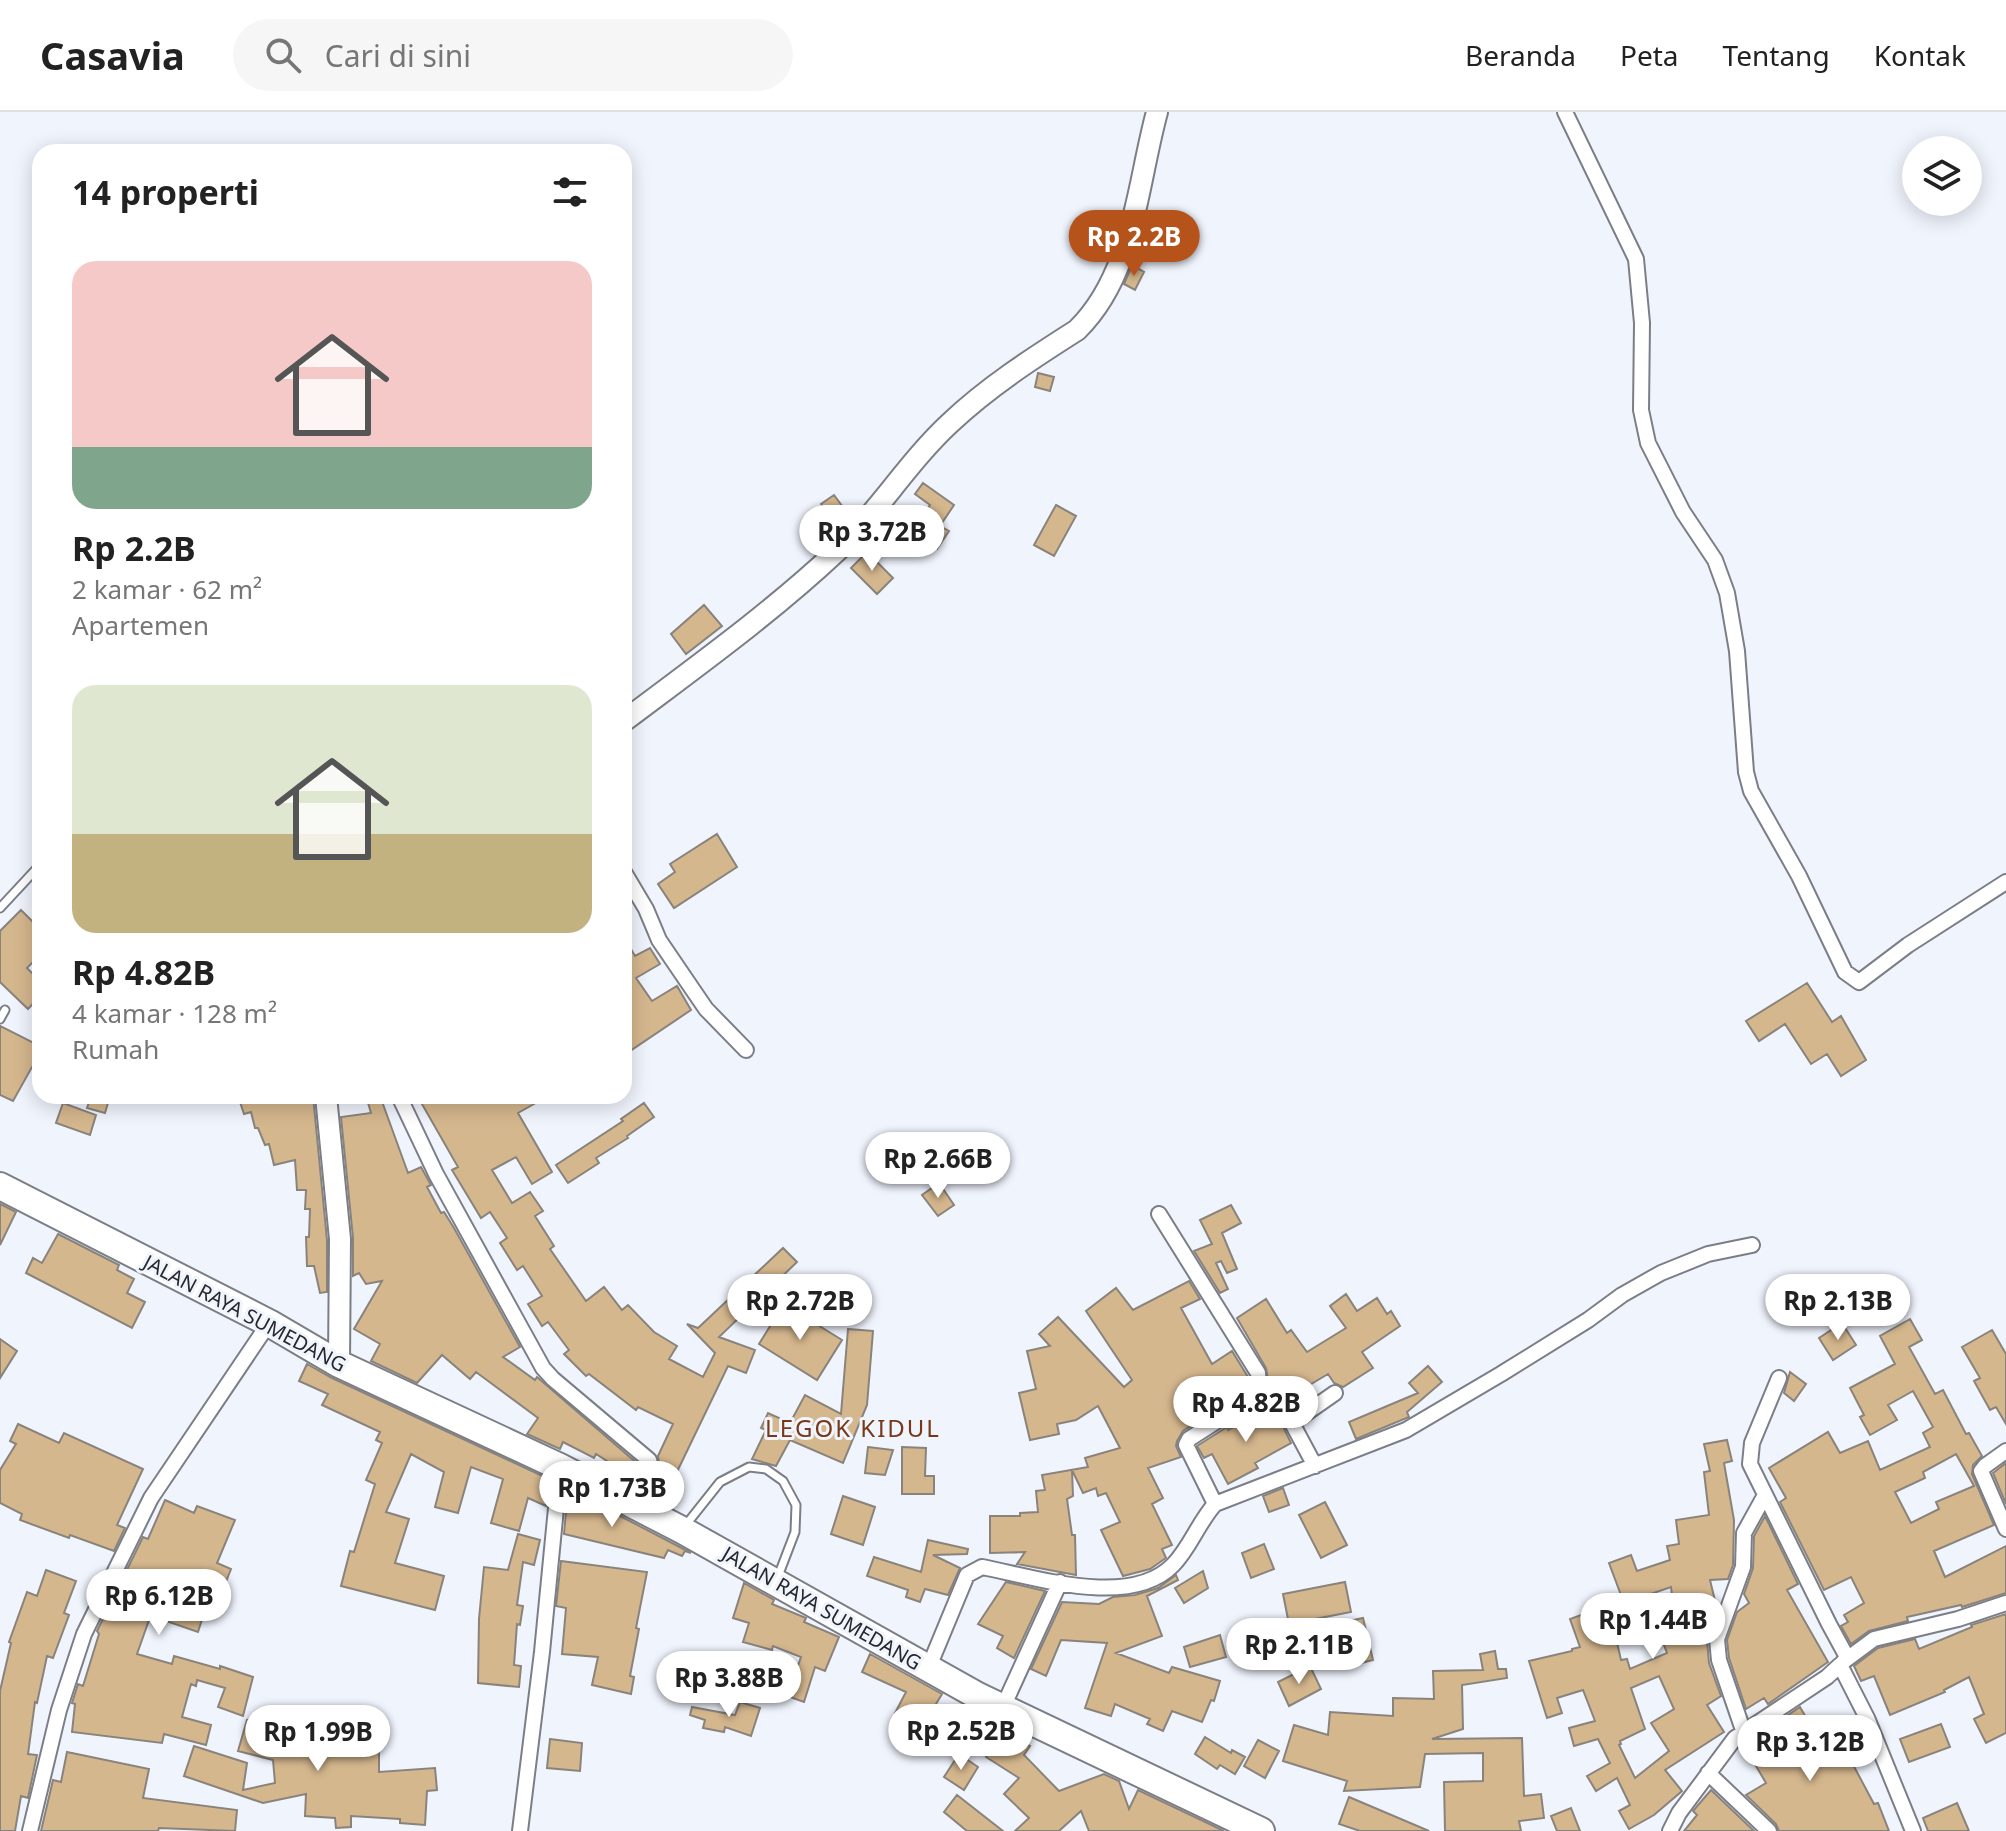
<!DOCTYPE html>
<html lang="id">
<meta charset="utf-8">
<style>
body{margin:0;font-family:"Noto Sans",sans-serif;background:#f6f6f6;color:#222;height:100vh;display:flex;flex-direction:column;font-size:30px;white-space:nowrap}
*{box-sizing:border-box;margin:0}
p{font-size:26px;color:#767676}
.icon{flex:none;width:44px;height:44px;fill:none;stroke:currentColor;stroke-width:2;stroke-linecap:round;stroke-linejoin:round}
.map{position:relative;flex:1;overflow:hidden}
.sheet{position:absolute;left:32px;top:32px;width:600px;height:960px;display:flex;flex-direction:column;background:#fff;border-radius:24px;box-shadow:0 4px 20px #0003}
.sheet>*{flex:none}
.tools{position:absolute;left:1902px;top:24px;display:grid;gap:16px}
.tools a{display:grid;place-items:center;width:80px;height:80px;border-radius:50%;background:#fff;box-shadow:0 4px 20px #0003;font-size:40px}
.price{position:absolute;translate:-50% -68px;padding:0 18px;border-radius:28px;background:#fff;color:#222;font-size:26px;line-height:52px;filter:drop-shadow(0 2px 4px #0008)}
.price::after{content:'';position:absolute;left:50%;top:48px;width:24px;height:18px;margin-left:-12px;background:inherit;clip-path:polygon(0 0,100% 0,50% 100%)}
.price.active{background:#b6531a;color:#fff}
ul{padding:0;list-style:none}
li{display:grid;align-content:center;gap:16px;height:424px;padding:0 40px}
li span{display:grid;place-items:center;height:248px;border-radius:24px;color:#555}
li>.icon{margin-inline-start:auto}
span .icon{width:144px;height:144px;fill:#fffc;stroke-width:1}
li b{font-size:34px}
h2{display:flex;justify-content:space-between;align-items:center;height:96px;padding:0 40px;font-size:34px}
header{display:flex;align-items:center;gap:48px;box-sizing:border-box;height:112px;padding:0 40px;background:#fff;border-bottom:2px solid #e0e0e0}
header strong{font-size:38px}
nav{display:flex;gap:44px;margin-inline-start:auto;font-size:28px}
.search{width:560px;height:72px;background:#f6f6f6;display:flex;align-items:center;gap:20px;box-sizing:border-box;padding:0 28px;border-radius:44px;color:#767676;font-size:30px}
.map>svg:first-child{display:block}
.building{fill:#d5b78e;stroke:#89837c;stroke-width:2;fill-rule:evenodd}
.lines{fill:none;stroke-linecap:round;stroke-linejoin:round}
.lane-casing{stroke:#7b7e86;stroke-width:11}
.street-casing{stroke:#7b7e86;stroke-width:18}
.secondary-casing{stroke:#7b7e86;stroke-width:24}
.highway-casing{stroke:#7b7e86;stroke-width:30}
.lane{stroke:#fff;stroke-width:7}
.street{stroke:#fff;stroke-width:14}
.secondary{stroke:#fff;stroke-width:20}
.highway{stroke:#fff;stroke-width:26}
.labels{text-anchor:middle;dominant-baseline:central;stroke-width:6;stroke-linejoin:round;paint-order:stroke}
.street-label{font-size:20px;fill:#26282b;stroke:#f0f4fd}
.quarter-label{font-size:24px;letter-spacing:2px;fill:#783817;stroke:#f0f4fd}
</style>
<header>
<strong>Casavia</strong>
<div class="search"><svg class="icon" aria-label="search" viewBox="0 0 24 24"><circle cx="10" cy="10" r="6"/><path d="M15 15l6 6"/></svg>Cari di sini</div>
<nav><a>Beranda</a><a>Peta</a><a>Tentang</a><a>Kontak</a></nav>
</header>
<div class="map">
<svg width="2006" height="1719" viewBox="0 0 2006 1719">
<rect width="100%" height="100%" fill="#f0f4fd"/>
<path class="building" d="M1132,153L1144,160L1135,178L1124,172Z
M1038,261L1054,265L1050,279L1035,275Z
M923,371L954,393L940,414L949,419L937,437L912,421L930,393L915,382Z
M834,383L851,406L839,416L821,392Z
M1056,393L1076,404L1054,444L1034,433Z
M867,440L893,466L877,482L851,456Z
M704,493L722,514L686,542L671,522Z
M717,722L737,755L674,796L658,772L675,760L670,752Z
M21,798L40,817V843L27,856L40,869V884L28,897L0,870V819Z
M624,825L635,844L650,836L660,852L636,866L652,889L677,874L691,898L624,943Z
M1807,871L1832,910L1841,904L1866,948L1841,964L1827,942L1811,952L1785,912L1759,929L1746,909Z
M0,914L40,934V959L32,955L13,989L0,983Z
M91,984H110L105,1001L87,996Z
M238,984H313L327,1128V1180L320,1181L314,1154H307L306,1125H309L310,1097H305L306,1078H297L295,1048L274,1053L269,1032L265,1033L258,1016H255L251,1000L244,1002Z
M366,984H380L408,1061L421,1055L431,1073L427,1075L441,1101L444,1100L454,1116L520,1235L503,1245L535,1268L537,1265L639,1353L632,1365L596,1342L594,1346L563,1330L560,1337L527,1322L538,1306L476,1260L470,1267L442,1243L417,1271L371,1249L380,1232L354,1217L382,1169L366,1172L359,1161L353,1164V1126L341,1005L371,1001Z
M434,984H548L518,1001L552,1060L532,1072L516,1045L492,1058L512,1091L530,1080L543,1099L535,1104L554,1134L550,1137L586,1189L604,1175L622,1198L628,1193L654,1220L677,1234L669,1247L703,1265L715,1241L687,1212L698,1216L783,1136L797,1150L719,1225L755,1238L746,1261L728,1254L674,1366L660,1358L658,1344L673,1312L638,1295L636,1298L589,1262L586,1264L564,1242L569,1238L548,1210L542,1214L528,1192L542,1184L523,1154L517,1158L500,1131L507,1126L490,1100L481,1106L452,1058L458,1055L422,992Z
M63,991L96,1003L90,1023L56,1011Z
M644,991L654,1005L627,1024L628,1026L596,1046L599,1051L568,1071L556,1053L623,1009L621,1007Z
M939,1071L954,1093L938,1104L922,1083Z
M0,1092L16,1100L0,1133Z
M1231,1093L1241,1111L1222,1121L1237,1157L1227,1161L1221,1149L1216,1151L1228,1177L1220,1181L1194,1139L1212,1132L1200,1108Z
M58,1122L119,1153L117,1158L134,1167L127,1181L145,1190L132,1216L26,1161L33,1146L42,1151Z
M1189,1169L1200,1187L1181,1196L1212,1252L1232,1239L1248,1265L1201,1296L1206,1304L1183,1319L1177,1329L1176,1334L1181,1345L1148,1356L1163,1386L1152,1392L1172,1433L1162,1437L1166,1446L1150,1457L1123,1464L1101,1418L1120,1410L1106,1381L1098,1384L1096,1376L1083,1381L1072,1358L1073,1384L1067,1387L1072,1423H1075L1076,1463L1017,1452L1025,1440L990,1441V1404H1020V1401L1038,1400L1036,1379L1045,1378L1042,1363L1088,1355L1085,1346L1120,1336L1098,1294L1076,1308L1057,1312L1059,1322L1030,1328L1019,1281L1036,1277L1027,1239L1050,1234L1039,1222L1058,1205L1124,1275L1132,1268L1086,1199L1116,1176L1133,1198Z
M1346,1182L1357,1199L1377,1186L1387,1202L1391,1199L1400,1214L1362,1240L1373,1256L1343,1275L1334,1271L1328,1262L1303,1277L1308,1287L1285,1302L1269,1273L1266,1256L1237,1206L1266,1187L1287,1221L1291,1218L1307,1240L1346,1216L1330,1194Z
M784,1192L842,1228L817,1268L759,1232Z
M1910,1207L1922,1228L1909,1235L1935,1282L1943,1278L1966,1322L1969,1321L1982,1344L1973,1353L1972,1362L1994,1413L1934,1439L1945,1465L2006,1434V1481L1962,1495L1961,1493L1907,1505L1908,1509L1869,1519L1851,1532L1841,1514L1848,1510L1844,1503L1864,1491L1851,1465L1824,1478L1780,1390L1786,1386L1769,1356L1828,1320L1840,1341L1868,1329L1880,1358L1930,1335L1923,1321L1933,1315L1913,1279L1888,1293L1897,1308L1870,1323L1860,1305L1864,1303L1850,1276L1895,1252L1880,1224ZM1956,1342L1974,1374L1936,1390L1939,1397L1911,1411L1895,1380L1925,1366L1923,1360Z
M1842,1211L1856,1233L1833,1248L1819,1226Z
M848,1217L873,1219L867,1293L843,1351L790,1328L776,1354L752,1347L766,1318L761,1316L768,1301L790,1311L805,1283L841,1302Z
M1992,1218L2006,1242V1312L1996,1295L1990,1298L1974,1269L1980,1266L1962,1235Z
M0,1227L17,1239L0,1266Z
M307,1252L332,1266L549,1367L546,1394L528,1386L519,1419L491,1411L503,1367L471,1355L458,1401L435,1395L444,1360L411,1342L386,1400L409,1407L395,1451L444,1464L435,1498L341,1474L350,1439L354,1440L375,1372L366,1368L382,1331L376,1328L380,1320L322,1293L328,1282L299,1269Z
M1428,1254L1442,1270L1407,1300L1409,1305L1356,1327L1349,1310L1418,1281L1409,1271Z
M1790,1260L1806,1272L1794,1289L1784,1281Z
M1273,1294L1291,1331L1255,1351L1258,1356L1228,1372L1212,1342L1204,1346L1197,1334L1227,1315L1228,1318Z
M18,1312L59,1331L64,1321L143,1357L117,1413L125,1416L114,1439L70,1423L69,1426L20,1408L22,1402L0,1391V1358L16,1332L10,1329Z
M1727,1328L1732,1349L1724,1351L1734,1408L1733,1453L1728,1467L1710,1468L1717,1497L1707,1528L1709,1551L1721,1584L1707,1593L1724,1620L1665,1658L1682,1679L1654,1703L1629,1717L1619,1699L1630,1693L1617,1666L1596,1679L1587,1664L1610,1651L1598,1627L1574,1634L1569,1616L1595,1609L1583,1578L1557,1586L1562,1601L1547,1606L1529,1549L1572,1539V1537L1580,1535L1570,1507L1600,1496L1612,1527L1616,1526L1621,1548L1627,1547L1630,1557L1667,1541L1657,1515L1675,1509L1671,1475L1624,1491L1609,1451L1631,1443L1637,1459L1670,1448L1667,1434L1679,1432L1676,1408L1709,1403L1704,1360L1710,1359L1704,1332ZM1659,1564L1674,1597L1651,1611L1669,1639L1635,1666L1619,1633L1621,1632L1620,1629L1645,1617L1631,1576Z
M868,1335L893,1338L885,1363L865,1361Z
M902,1335L926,1336L925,1364H934V1382H902Z
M2006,1351V1392L1993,1361Z
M1283,1376L1289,1393L1269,1400L1263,1384Z
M568,1377L674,1432L691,1441L685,1439L682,1444L668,1438L664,1446L564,1422Z
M843,1384L875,1395L863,1433L831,1422Z
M165,1388L194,1401L197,1394L235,1408L217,1451L231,1457L223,1477L213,1473L198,1520L163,1508L173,1478L147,1468L134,1502L149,1508L137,1542L172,1552L174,1544L220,1557V1554L253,1565L243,1604L218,1595L225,1576L197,1568L196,1574L191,1572L182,1605L211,1613L206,1633L164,1622L162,1631L72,1620L75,1592L72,1591L78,1572L83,1574L99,1522L97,1519L143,1425L148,1427Z
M1325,1390L1347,1433L1321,1446L1299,1403Z
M1765,1404L1798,1472L1787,1478L1828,1550L1768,1592L1764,1586L1746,1597L1729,1546L1727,1528L1737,1500L1749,1491L1744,1482L1753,1456L1754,1424Z
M518,1422L540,1428L534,1453L523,1450L517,1493L523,1494L520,1513L517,1512L514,1553L521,1554L519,1575L478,1571L479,1507L484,1455L508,1458Z
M928,1428L968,1437L967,1442L933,1443L960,1456L948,1483L925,1477L920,1490L906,1485L908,1478L867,1464L874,1445L921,1460Z
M1264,1432L1274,1457L1251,1466L1242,1441Z
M561,1449L647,1460L636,1516L639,1517L630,1564L634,1565L631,1582L592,1573L598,1545L562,1542L566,1496L556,1494Z
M46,1458L76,1469L64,1501L69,1503L53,1546L47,1544L37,1591L35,1590L28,1642L37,1643L28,1686L21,1684L15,1719H0V1579L11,1531L9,1530L27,1480L37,1484Z
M1203,1459L1208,1476L1184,1491L1175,1476Z
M1176,1463L1178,1468L1147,1484L1162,1524L1116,1541L1169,1561L1172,1555L1220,1569L1214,1589L1211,1588L1202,1610L1172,1599L1163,1619L1147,1612L1150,1607L1115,1592L1111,1604L1085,1596L1107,1531L1061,1528L1046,1564L1031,1557L1062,1490L1099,1492L1113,1485L1135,1483L1158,1476Z
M1006,1470L1045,1479L1014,1546L997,1536L1003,1524L978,1512Z
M1345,1470L1351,1500L1289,1512L1283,1482Z
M744,1471L774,1488L772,1492L806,1506L804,1510L839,1525L825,1559L815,1555L804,1590L787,1584L801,1545L773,1534L772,1538L743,1530L749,1511L733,1506Z
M2006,1502V1621L1986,1631L1974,1607L1984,1602L1969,1565L1944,1578L1945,1580L1890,1603L1874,1564L1861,1569L1854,1554L1878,1536L1915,1527L1919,1537L1972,1515L1971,1513Z
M1363,1506L1373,1548L1350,1554L1340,1511Z
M1220,1523L1226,1545L1190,1555L1184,1535Z
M1495,1539L1498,1557H1506L1507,1566L1462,1573L1463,1617L1432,1627L1522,1626L1524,1684L1541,1682L1544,1706L1519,1709L1521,1719H1445L1444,1670L1483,1669V1641L1425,1642L1420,1675L1344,1679L1347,1669L1283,1649L1294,1613L1328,1623L1330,1600L1393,1604V1586L1434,1587L1433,1559L1483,1558L1480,1542Z
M870,1542L942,1582L936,1592L968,1609L950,1642L924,1628L929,1620L895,1601L906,1580L862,1560Z
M1310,1554L1321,1577L1289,1594L1278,1570Z
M740,1590L760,1596L751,1624L725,1615L724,1620L703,1616L705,1608L690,1603L692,1595L735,1603Z
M1800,1595L1815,1621L1831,1612L1838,1625L1822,1632L1831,1654L1850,1647L1874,1692L1878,1691L1889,1719H1779L1776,1712L1746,1683L1766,1671L1746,1637L1776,1621L1773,1616L1779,1612L1778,1610Z
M292,1601L294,1609L325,1604L330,1635L379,1634V1660L435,1656L437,1678L427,1679L425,1713L400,1711V1707L351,1704V1715L336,1716L335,1706L305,1704L306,1682L263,1691L184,1664L194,1634L247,1651L243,1678L275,1671L273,1648L238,1639L247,1608Z
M1941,1612L1950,1635L1909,1650L1900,1627Z
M1004,1617L1030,1634L1024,1643L1059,1679L1104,1662L1119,1669L1129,1697L1138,1678L1224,1719H1089L1081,1699L1059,1719H1015L1029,1706L1004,1682L1019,1666L986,1645Z
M1205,1625L1231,1641L1232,1638L1245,1645L1235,1662L1220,1653L1217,1657L1195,1642Z
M550,1627L582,1631L580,1659L547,1656Z
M1258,1628L1279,1639L1265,1666L1244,1654Z
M67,1640L149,1657L143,1686L237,1698L235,1719L159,1716L158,1719H41L53,1668L61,1670Z
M959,1642L978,1655L964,1678L944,1665Z
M1711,1678L1754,1719H1684L1697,1703L1693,1699Z
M957,1683L1003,1719H967L944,1700Z
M1349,1685L1429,1719H1360L1339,1712Z
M1957,1691L1969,1719H1928L1923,1706Z
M1571,1696L1580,1719H1557L1551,1704Z"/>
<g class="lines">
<defs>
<path id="lane" d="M0,796L40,753
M0,907L5,898
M685,1414L720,1370L749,1355L766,1357L783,1369L796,1393L795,1420L777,1467"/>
<path id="street" d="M1565,0L1636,147L1642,211L1641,298L1648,331L1683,400L1715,448L1727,481L1737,539L1746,660L1751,679L1799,764L1845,860L1859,870L1908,833L2006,770
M624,760L646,797L659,828L693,878L706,897L746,938
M399,984L436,1062L543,1256L553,1267L649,1348L651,1355L632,1392
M1159,1102L1258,1261L1259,1276L1256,1284L1189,1327L1186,1333L1215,1392
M1779,1266L1752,1331L1750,1352L1829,1512L1847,1545
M2006,1339L1985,1354L1981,1359L2006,1417
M1315,1354L1292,1311L1335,1281
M1843,1550L1874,1527L1958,1507L2006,1491
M928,1557L967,1463L982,1455C1035,1465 1130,1497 1173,1453C1190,1436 1198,1411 1215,1392L1406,1318L1501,1262L1588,1208L1622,1183L1661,1161L1708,1142L1752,1133
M1003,1595L1060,1470
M1743,1618L1719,1548L1717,1527L1743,1455L1744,1421L1765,1383
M1708,1661L1769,1719
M30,1719L59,1598L84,1522L151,1386L269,1211
M520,1719L542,1540L560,1355
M1670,1719L1679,1701L1735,1626L1827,1565L1840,1553L1867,1606L1913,1719"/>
<path id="secondary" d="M624,609C697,554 771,501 837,439C878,400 908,350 950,311C988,275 1033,246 1077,218C1134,162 1137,73 1157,0
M326,984L340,1127L339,1252"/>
<path id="highway" d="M0,1074L269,1211L339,1252L560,1355L682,1418L978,1584L1261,1719"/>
</defs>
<use href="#lane" class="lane-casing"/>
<use href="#street" class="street-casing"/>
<use href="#secondary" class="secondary-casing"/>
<use href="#highway" class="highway-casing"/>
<use href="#lane" class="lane"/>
<use href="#street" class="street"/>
<use href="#secondary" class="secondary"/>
<use href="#highway" class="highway"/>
</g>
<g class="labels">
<g class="street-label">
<text transform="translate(245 1201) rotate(28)">JALAN RAYA SUMEDANG</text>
<text transform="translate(822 1496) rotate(30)">JALAN RAYA SUMEDANG</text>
</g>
<g class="quarter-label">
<text x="853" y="1315">LEGOK KIDUL</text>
</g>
</g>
</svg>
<div class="tools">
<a><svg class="icon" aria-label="layers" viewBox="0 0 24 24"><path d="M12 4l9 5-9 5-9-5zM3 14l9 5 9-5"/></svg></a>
</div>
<b class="price active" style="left:1134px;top:166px">Rp 2.2B</b>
<b class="price" style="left:872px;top:461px">Rp 3.72B</b>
<b class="price" style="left:938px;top:1088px">Rp 2.66B</b>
<b class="price" style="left:800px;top:1230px">Rp 2.72B</b>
<b class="price" style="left:1838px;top:1230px">Rp 2.13B</b>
<b class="price" style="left:1246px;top:1332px">Rp 4.82B</b>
<b class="price" style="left:612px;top:1417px">Rp 1.73B</b>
<b class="price" style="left:159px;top:1525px">Rp 6.12B</b>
<b class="price" style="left:1653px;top:1549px">Rp 1.44B</b>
<b class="price" style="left:1299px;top:1574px">Rp 2.11B</b>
<b class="price" style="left:729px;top:1607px">Rp 3.88B</b>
<b class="price" style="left:961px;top:1660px">Rp 2.52B</b>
<b class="price" style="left:318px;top:1661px">Rp 1.99B</b>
<b class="price" style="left:1810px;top:1671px">Rp 3.12B</b>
<section class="sheet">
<h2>14 properti<svg class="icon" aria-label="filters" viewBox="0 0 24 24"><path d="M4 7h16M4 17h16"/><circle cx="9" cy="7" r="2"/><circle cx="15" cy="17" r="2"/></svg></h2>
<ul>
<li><span style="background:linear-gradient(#f6c9c9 75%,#7fa58c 0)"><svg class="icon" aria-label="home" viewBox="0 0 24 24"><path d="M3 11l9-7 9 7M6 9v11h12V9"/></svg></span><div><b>Rp 2.2B</b><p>2 kamar · 62 m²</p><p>Apartemen</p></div></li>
<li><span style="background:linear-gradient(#dfe7d0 60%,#c2b280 0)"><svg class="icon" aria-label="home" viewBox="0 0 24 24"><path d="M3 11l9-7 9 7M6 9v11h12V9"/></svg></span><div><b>Rp 4.82B</b><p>4 kamar · 128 m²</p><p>Rumah</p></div></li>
</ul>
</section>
</div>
